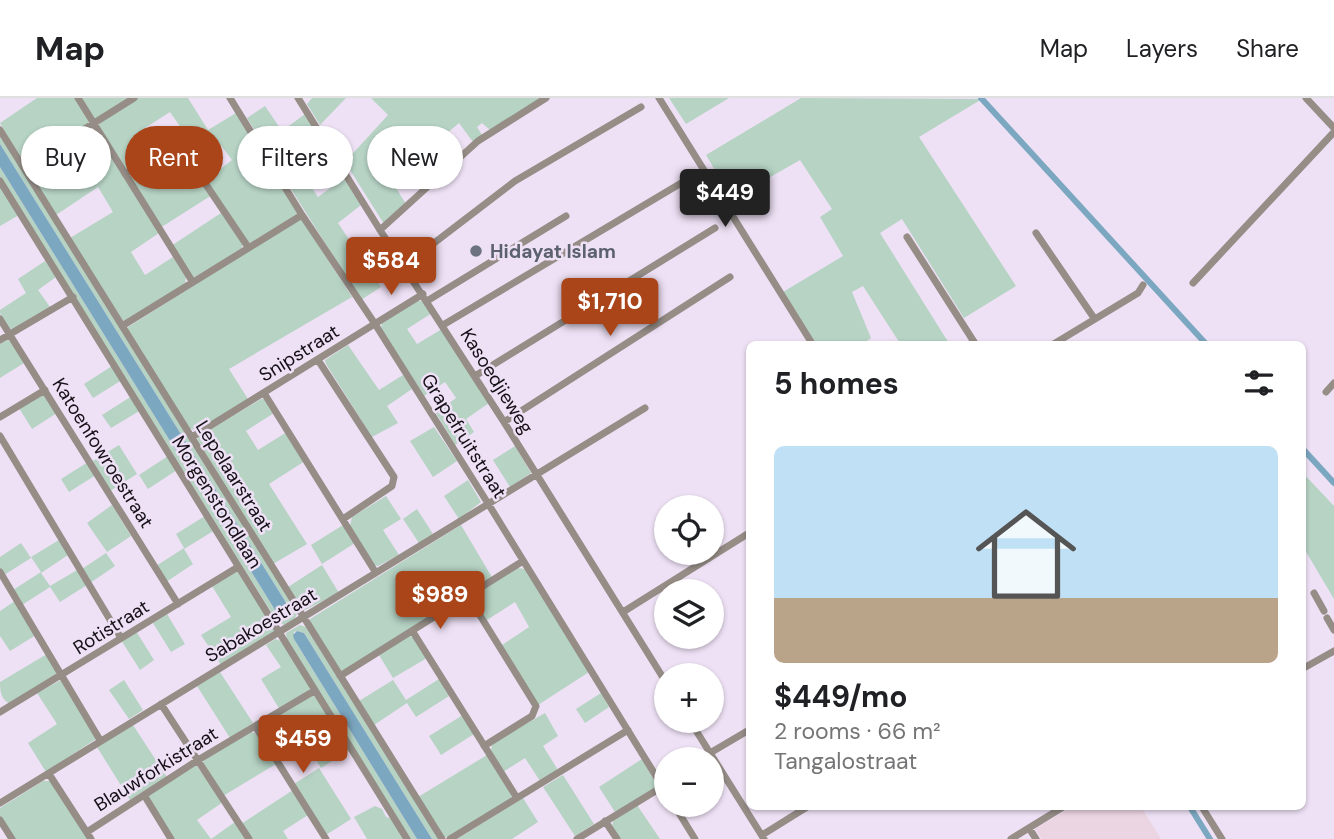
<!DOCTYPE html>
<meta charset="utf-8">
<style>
body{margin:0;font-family:"DM Sans",sans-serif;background:#f6f6f6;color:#202124;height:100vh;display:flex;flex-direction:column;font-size:26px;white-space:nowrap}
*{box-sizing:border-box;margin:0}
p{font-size:23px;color:#757577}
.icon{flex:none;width:38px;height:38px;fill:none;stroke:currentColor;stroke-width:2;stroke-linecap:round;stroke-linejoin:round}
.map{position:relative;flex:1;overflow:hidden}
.sheet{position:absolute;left:746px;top:243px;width:560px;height:469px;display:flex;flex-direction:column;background:#fff;border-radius:10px;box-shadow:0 2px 5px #0004}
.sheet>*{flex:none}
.top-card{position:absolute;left:21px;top:28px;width:620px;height:63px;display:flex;gap:14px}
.tools{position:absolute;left:654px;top:397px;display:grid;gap:14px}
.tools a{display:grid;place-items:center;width:70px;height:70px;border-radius:50%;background:#fff;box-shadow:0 2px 5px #0004;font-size:35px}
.price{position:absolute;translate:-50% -60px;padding:0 16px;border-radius:7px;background:#aa4519;color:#fff;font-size:23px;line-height:46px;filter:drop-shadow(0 2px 4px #0008)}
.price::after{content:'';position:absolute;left:50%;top:42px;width:21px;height:16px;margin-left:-10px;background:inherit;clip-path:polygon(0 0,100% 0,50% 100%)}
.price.active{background:#222;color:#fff}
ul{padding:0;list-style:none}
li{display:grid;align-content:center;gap:14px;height:371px;padding:0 28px}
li+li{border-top:2px solid #e0e0e0}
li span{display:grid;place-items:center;height:217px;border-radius:10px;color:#555}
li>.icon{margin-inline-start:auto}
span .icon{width:126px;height:126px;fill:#fffc;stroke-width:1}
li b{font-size:30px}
h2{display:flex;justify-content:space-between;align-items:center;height:84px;padding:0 28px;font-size:30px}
.chip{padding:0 24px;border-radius:32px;background:#fff;box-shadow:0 2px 5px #0004;font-size:24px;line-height:63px}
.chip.active{background:#aa4519;color:#fff}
header{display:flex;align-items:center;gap:42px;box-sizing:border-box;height:98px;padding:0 35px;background:#fff;border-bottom:2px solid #e0e0e0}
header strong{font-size:33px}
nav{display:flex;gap:38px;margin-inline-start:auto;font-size:24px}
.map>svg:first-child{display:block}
.education{fill:#ebd5e2}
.green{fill:#b6d3c4}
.water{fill:#7ca7c1}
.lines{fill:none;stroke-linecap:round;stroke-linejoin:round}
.canal{stroke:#7ca7c1;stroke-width:6}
.minor{stroke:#958d86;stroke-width:7}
.worship-dot{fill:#6b7280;stroke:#eee1f5;stroke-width:2.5}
.labels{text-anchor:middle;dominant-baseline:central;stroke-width:5;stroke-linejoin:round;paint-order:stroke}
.worship-label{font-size:19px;font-weight:bold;fill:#5b616d;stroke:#eee1f5;text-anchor:start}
.street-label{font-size:19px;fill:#151017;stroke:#eee1f5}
</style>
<header>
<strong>Map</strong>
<nav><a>Map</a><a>Layers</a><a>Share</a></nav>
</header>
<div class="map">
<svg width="1334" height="741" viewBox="0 0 1334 741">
<rect width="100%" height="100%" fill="#eee1f5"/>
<path class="education" d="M1071,709H1141L1161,741H1042L1035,731Z"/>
<path class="green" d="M37,0H76L89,24L88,26L29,63L21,62L0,25Z
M80,0H130L97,21L92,19Z
M137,0H188L208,32L236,15L297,114V117L250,145L247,144L206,82L232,62L219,45L193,62L179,43L186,37L170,14L145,30L160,52L129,72L126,71L99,30V26Z
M312,0H346L320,27L307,6Z
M371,0H541L490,32L482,25L477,29L482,37L473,44L459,25L425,54L440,75L431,83L416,62L393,85L406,106L384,126L345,64L388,17Z
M669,0H729L686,26Z
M801,0L982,1L919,39L1016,188L964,220L902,121L880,135L950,247H901L863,188L852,194L871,240L867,243L869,247H841L839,244L835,247H817L783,194L843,158L820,119L832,111L800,62L732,101L706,57Z
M265,8L282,33L305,16L322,43L279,72L247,20Z
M0,35L294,507L297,516L294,522L284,527L276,522L0,79V69L280,520H289L290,515L285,503L0,46Z
M82,36L103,44L159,135L131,154L145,177L173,159L186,179L185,186L124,223L120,220L70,140L113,114L98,89L56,117L29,74L28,70L52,55L68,80L83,72L66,46Z
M175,50H179L212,97L160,130L131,81V78Z
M344,80L361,107L338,125L381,189L361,202L291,91L306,81L318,99Z
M0,87L19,117L0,128Z
M221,115L243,146L241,152L193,180L171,148Z
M298,122H302L352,199L229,271L248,301L198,332L190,331L127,232L128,229Z
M45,163L56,179L38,192L50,209L12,232C5,229 0,220 0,212L26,195L18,181Z
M417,203H424L432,215L407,231L417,246L442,231L489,305L466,321L474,334L455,347L436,315L456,300L445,284L424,298L381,230L382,225Z
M7,242L11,243L24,265L0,280V246Z
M348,247L379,292L403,277L412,291L387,308L398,325L372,339L326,266L325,262Z
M112,268L122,282L93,300L84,286Z
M42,297L45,298L57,315L32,331L19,310Z
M132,298L141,312L111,330L102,317Z
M261,301H265L274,315L246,333L258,352L287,334L305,363L269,386L307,446L273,466L197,341L199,338Z
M434,329L457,363L433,379L410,343Z
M119,347L137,376L110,393L93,363Z
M515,348L531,375L510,389L493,362Z
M168,358L177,372L148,391L139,377Z
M88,364L96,377L69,394L61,381Z
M1302,374L1334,408V501L1302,447Z
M468,382L481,404L459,421L444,398Z
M386,398L401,421L383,432L399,457L378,468L374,467L350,428L352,419Z
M112,407L131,438L107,454L87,425Z
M417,411L433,436L419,445L403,421Z
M205,418L215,432L184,451L193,466L166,484L156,468L184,450L176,436Z
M343,427L355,445L322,466L311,447Z
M461,427L493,481L342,573L338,570L310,526V521Z
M59,442L68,457L41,475L50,488L77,472L87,487L60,504L50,489L22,507L13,492L41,474L31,459Z
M21,445L31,460L4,477L0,470V459Z
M106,455L115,468L90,485L82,471Z
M322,467L339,495L303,513L288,489Z
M517,470L525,471L589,574L538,607L502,547L529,529L515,504L487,522L475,505L477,496Z
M236,474H240L275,529L274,534L221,567L201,537L231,519L212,488Z
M15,503L36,537L10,553L0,538V513Z
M167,516L185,546L171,554L153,525Z
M300,527L306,529L439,741H432L304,535L297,533L294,534V541L417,741H410L287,542L286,535Z
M136,533L154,562L140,572L121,542Z
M409,538L413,539L427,560L393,580L379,557Z
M275,541L281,543L310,589L309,593L280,612L261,581L281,569L266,547Z
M47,556L57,574L55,580L11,606C1,603 0,593 0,584Z
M220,574L253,625L230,640L197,588Z
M439,581L449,598L416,619L407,605L374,627L359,603L393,582L406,602Z
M61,582L96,641L46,674L28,645L57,626L37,595Z
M124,582L143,612L129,621L109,592Z
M601,595L609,609L585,625L576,611Z
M311,598H316L350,652L321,670L306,646L280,662L262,631L264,627Z
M545,615L558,638L543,648L558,672L540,683L525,660L503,674L491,654L492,645Z
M463,617L474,636L441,657L429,638Z
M133,627L167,679L130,702L97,649Z
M251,634L255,635L276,666L223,698L203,664L204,661Z
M487,657L512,698L511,701L448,739H444L418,699Z
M642,661L657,687L655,691L615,714L599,689Z
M196,667L223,704L197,722L211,741L235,724L246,741H174L149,700V697Z
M319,670L351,721L326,737L294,686Z
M563,677L594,726L575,738L543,689Z
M43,683H51L89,741H14L0,718V710Z
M293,692L308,717L283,733L288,741H251L241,726Z
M523,700L538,724L512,741H457Z
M637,707L660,741H620L612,727L614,721Z
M375,708L382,711L386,719L393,721L406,741H367L354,719Z"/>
<path class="water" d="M0,46L285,503L291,518L287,522L280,520L0,69Z
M297,533L304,535L432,741H417L294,541L293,537Z"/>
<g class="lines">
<path class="canal" d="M981,0L1207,247
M1302,350L1334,385
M1190,709L1210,741"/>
<path class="minor" d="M78,0L192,183
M230,0L302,117L375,226L489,407L667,696
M298,0L380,132L504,324L667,586
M659,0L813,247
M1306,0L1334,30
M0,32L442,741
M24,69L134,0
M125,76L175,46L180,48L248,149
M0,83L407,741
M380,132L478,43L546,0
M1036,135L1094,220
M907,139L976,247
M404,168L515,83L641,9
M1193,185L1334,34
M427,203L566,118
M0,221L178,506
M443,227L688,81
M122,228L302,117
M0,242L73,199
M1052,247L1138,195L1143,187
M318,262L394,379L392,388L343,421
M475,278L715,130
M1326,294L1334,285
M264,295L376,475
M0,319L45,292
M504,324L730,179
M0,338L121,540
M192,339L423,196
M0,474L100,642
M1314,495L1324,513
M468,498L536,608L532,618L484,648
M623,514L749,435
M1327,520L1334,532
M413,534L517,700
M1302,571L1334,553
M340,578L523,463
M161,606L249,741
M0,614L238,469
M690,623L764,741
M255,628L326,741
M710,655L749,632
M49,676L91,741
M144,697L171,741
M0,705L645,310
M674,707L695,741
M1202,709L1222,741
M0,722L12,741
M605,723L617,741
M1029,730L1036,741
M87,734L198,662L314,593
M762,737L807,709
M450,741L628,632
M577,741L662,689
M1011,741L1063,709"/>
</g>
<circle class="worship-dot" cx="476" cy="153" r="7"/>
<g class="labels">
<g class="worship-label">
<text x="490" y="153">Hidayat Islam</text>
</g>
<g class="street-label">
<text transform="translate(299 255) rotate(-32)">Snipstraat</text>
<text transform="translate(497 283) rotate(58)">Kasoedjieweg</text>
<text transform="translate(464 338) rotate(58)">Grapefruitstraat</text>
<text transform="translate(103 355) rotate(58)">Katoenfowroestraat</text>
<text transform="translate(234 378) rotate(58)">Lepelaarstraat</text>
<text transform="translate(217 404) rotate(58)">Morgenstondlaan</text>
<text transform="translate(261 527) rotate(-31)">Sabakoestraat</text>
<text transform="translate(111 529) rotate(-32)">Rotistraat</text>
<text transform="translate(156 671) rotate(-32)">Blauwforkistraat</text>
</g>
</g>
</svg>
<div class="tools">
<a><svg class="icon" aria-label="locate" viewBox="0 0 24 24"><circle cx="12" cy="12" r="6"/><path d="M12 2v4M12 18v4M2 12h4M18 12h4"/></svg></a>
<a><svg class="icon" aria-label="layers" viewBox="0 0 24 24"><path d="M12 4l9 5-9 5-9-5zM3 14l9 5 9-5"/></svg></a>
<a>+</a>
<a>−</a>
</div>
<b class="price active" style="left:725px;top:131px">$449</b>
<b class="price" style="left:391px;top:199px">$584</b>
<b class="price" style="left:610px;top:240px">$1,710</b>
<b class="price" style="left:440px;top:533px">$989</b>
<b class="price" style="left:303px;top:677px">$459</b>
<div class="top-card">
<a class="chip">Buy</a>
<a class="chip active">Rent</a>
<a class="chip">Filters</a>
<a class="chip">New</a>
</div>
<section class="sheet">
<h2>5 homes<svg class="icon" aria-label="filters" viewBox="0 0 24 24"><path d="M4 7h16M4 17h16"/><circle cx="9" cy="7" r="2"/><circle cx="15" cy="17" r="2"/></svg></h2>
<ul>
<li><span style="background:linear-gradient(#bfe0f5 70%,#b9a48a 0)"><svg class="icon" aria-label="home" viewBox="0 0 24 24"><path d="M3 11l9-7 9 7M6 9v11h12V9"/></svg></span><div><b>$449/mo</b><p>2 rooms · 66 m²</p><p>Tangalostraat</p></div></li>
</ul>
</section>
</div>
